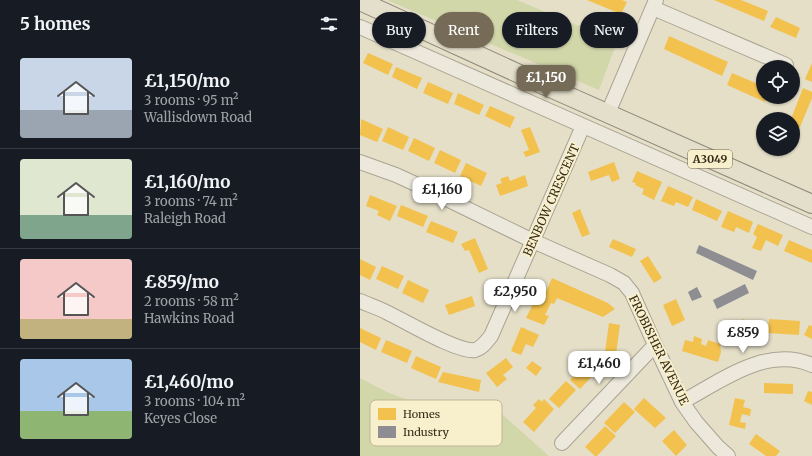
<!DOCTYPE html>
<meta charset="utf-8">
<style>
body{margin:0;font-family:Merriweather,serif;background:#20242c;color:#f1f3f6;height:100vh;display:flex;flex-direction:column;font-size:15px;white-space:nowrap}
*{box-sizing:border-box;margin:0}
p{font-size:13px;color:#9ea1a6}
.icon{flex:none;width:22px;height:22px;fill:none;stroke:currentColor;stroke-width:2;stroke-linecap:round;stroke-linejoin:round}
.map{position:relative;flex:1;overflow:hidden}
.panel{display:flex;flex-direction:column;background:#171b24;width:360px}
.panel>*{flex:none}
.banner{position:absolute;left:12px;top:12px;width:380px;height:36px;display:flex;gap:8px}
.fabs{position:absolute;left:396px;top:60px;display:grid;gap:8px}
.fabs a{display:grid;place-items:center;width:44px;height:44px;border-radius:50%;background:#171b24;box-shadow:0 1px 3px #0004;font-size:20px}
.price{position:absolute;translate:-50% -34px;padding:0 9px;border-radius:8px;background:#fff;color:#222;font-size:13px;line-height:26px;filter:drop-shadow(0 1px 2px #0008)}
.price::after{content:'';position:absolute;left:50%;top:24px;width:12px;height:9px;margin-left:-6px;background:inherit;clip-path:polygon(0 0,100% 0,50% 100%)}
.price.selected{background:#756b57;color:#fff}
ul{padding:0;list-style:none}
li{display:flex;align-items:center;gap:12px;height:100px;padding:0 20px}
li+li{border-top:1px solid #363941}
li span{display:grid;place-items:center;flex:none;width:112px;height:80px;border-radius:4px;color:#555}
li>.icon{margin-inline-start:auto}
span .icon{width:48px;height:48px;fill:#fffc;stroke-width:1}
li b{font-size:17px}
h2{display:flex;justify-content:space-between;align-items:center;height:48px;padding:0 20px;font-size:17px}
.chip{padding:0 14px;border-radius:18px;background:#171b24;box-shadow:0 1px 3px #0004;font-size:14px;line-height:36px}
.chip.selected{background:#756b57;color:#fff}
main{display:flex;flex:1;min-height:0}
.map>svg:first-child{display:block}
.green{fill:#d1d7a9}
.homes{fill:#f2c14e}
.industry{fill:#8d8d92}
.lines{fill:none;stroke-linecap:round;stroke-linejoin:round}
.minor-casing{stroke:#a9a392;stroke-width:16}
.major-casing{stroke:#8f8879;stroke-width:20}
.minor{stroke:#ece8db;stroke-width:14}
.major{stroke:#e4dfcb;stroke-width:18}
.labels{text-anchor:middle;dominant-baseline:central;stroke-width:4;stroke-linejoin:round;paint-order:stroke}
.shield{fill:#f8f0cc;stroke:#72674f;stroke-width:1}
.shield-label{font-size:11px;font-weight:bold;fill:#382c1a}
.street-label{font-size:12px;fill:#382c1a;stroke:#f8f0cc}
.key{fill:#f8f0cc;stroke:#beb597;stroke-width:1}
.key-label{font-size:11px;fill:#382c1a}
</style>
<main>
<section class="panel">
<h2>5 homes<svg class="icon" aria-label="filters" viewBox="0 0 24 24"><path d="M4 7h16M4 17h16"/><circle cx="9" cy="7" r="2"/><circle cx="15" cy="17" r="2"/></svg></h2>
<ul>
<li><span style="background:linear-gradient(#c9d6e8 65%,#9aa5b1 0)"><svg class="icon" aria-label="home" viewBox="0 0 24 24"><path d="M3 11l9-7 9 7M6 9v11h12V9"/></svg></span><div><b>£1,150/mo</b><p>3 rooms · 95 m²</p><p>Wallisdown Road</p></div></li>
<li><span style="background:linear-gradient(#dfe7d0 70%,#7fa58c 0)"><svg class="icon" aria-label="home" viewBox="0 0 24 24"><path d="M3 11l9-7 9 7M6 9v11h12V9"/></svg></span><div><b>£1,160/mo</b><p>3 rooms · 74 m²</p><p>Raleigh Road</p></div></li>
<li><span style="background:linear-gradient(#f6c9c9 75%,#c2b280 0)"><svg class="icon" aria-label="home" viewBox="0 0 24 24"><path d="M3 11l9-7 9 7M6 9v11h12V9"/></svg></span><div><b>£859/mo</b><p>2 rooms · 58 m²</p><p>Hawkins Road</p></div></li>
<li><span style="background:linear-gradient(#a9c7e8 65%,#8fb573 0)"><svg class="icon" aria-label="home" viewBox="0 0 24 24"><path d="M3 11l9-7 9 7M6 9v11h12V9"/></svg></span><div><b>£1,460/mo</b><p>3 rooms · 104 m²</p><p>Keyes Close</p></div></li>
</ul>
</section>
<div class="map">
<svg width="452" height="456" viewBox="0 0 452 456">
<rect width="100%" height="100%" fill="#e5dfc8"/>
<path class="green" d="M27,0H157L257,42L239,90Z
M0,378L27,392L81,413L135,408L189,456H0Z"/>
<path class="homes" d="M227,0H262L267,2L261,14Z
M354,0H381L408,11L404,21Z
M416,17L440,28L436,38L410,27Z
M309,36L368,62L362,76L304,49Z
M8,53L33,64L28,75L3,63Z
M452,63V82L445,79Z
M36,67L62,78L57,89L32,77Z
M372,73L403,86V97H407L405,102L367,85Z
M68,82L93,93L88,104L63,93Z
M443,88L452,92V98L433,144V119H431Z
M98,93L124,105L119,115L94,104Z
M130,106L155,117L150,128L125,116Z
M1,119L23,129L17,142L0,135Z
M28,127L49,137L43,150L22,141Z
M170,127L180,152L166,157L163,152L169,150L161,130Z
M54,138L75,148L69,161L48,151Z
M80,150L101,160L95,173L74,163Z
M254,162L260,179L252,182L249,175L231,181L228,172Z
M106,163L127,173L121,186L100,176Z
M277,171L302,182L294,200L282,194L284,189L275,185L276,183L272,182Z
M165,175L168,186L140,196L136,185L142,183L140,179L148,176L150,181Z
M308,186L333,197L328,207L316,202L314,206L301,201Z
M10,195L37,206L30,221L17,215L19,211L6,206Z
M336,199L362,211L357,221L332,210Z
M41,205L68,216L63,227L37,216Z
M220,209L230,234L222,237L212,213Z
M368,211L393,222L389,233L376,227L374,232L361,227Z
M71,221L98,232L93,243L66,232Z
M398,224L423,235L418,246L406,240L401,251L392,248L397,237L393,234Z
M115,238L128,269L119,273L109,250L105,251L101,244Z
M253,239L276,249L272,257L249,247Z
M429,240L452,250V263L424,251Z
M288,256L302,278L294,283L280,261Z
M0,259L16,267L10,280L0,275Z
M22,266L44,276L38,289L16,279Z
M192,278L248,303L255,309L243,317L197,298L194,304L191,303L185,315L189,316L184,325L166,318L180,290L186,292Z
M48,280L69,290L63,303L42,293Z
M112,296L115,306L89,315L85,305Z
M316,299L325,320L312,326L303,305Z
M384,319L386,324L388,323L394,336L368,346L364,337L368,335L367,331L376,328L374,323Z
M409,319L440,321L439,335L408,333Z
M249,323L260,325L256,354L245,352Z
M449,325L452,326V339L444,335Z
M161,327L179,335L173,347L166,344L161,355L151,351Z
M0,328L21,338L16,350L0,342Z
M334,336L342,339L341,344L346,346L348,340L360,344L361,352L358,362L322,351L325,340L333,342Z
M26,340L52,351L47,363L21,352Z
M56,356L81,367L76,379L51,368Z
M146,358L153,367L143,375L147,379L137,387L126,373Z
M172,361L182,368L176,376L166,368Z
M227,362L237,371L220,389L210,380Z
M83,372L121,380L119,392L78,382Z
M206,381L216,390L199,408L189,399Z
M404,383L433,384V394L404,393Z
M448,391L452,392V405L444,401Z
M284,398L306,418L295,428L274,409Z
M375,398L385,400L383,407L391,409L390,416L382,414L380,422L386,423L385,429L369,425Z
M179,399L182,402L184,399L194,409L174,432L163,422L176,408L173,405Z
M264,402L275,412L255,433L244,423Z
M245,426L256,436L237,456H235L225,447Z
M314,430L327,445L316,456L302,441Z
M396,434L420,451L416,456H406L389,444Z"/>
<path class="industry" d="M339,245L397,271L393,280L336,253Z
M385,284L389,293L357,309L353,300Z
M337,287L342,297L332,301L328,292Z"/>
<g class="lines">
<defs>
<path id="minor" d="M293,8L426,65
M0,27L452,227
M248,113L296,0
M0,162L36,175L60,186L173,241L250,275L264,283L272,293L295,345L322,402L336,422L358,447L368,456
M0,301C9,305 19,308 28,313C45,321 98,353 115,350C122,348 126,342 131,336L223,126
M322,402C361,381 407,345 452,365
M202,443L295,345"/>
<path id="major" d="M0,1L179,83L452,204"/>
</defs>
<use href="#minor" class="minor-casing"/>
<use href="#major" class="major-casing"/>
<use href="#minor" class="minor"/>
<use href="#major" class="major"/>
</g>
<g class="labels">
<rect class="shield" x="328" y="150" width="44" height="18" rx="3"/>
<g class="shield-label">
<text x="350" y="159">A3049</text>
</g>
<g class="street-label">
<text transform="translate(191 200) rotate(-66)">BENBOW CRESCENT</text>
<text transform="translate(299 350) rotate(64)">FROBISHER AVENUE</text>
</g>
</g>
<rect x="10" y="400" width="132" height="46" rx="6" class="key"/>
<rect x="18" y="408" width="18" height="12" fill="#f2c14e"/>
<rect x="18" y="426" width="18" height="12" fill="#8d8d92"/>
<g class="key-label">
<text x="43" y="418">Homes</text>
<text x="43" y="436">Industry</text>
</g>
</svg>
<div class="fabs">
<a><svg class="icon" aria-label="locate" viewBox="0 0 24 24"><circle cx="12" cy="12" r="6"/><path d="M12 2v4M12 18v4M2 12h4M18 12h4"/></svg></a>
<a><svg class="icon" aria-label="layers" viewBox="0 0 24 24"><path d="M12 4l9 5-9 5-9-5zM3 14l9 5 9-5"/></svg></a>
</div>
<b class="price selected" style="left:186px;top:99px">£1,150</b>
<b class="price" style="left:82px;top:211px">£1,160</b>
<b class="price" style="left:155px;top:313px">£2,950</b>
<b class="price" style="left:383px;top:354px">£859</b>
<b class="price" style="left:239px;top:385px">£1,460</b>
<div class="banner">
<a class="chip">Buy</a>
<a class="chip selected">Rent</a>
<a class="chip">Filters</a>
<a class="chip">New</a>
</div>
</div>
</main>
